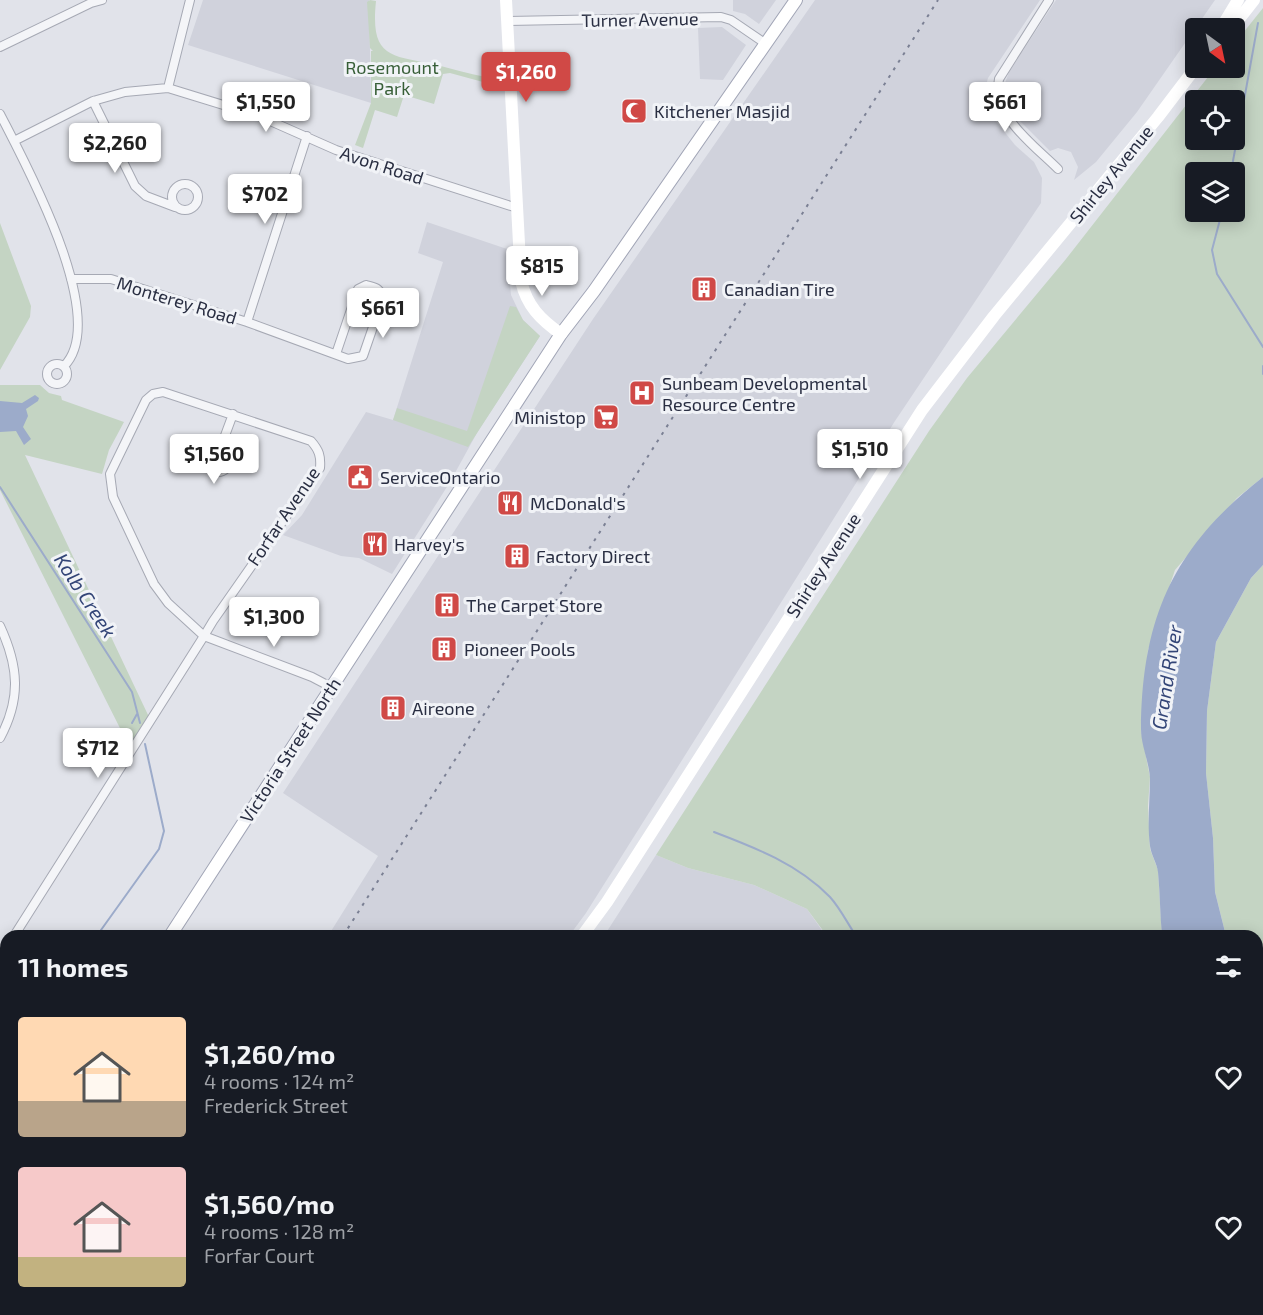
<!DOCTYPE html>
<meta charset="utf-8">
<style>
body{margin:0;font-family:"Exo 2",sans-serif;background:#242831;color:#f1f3f6;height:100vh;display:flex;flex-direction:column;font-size:22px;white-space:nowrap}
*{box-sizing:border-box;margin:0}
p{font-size:20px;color:#9ea1a6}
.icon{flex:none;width:33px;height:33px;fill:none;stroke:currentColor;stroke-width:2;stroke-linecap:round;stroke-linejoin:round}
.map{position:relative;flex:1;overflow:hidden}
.sheet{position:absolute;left:0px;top:930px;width:1263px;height:386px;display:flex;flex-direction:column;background:#171b24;border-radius:18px 18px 0 0;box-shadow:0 3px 15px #0003}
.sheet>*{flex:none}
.needle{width:39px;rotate:147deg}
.buttons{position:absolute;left:1185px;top:18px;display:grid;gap:12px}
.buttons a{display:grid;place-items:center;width:60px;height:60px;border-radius:6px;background:#171b24;box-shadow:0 3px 15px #0003;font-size:30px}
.price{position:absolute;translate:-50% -51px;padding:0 14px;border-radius:6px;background:#fff;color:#222;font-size:20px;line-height:39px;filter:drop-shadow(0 2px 3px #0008)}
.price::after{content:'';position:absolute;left:50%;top:36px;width:18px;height:14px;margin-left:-9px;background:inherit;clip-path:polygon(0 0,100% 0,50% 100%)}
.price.active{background:#d04946;color:#fff}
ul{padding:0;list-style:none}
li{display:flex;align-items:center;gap:18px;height:150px;padding:0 18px}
li span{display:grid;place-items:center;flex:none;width:168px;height:120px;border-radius:6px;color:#555}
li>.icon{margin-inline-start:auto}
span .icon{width:72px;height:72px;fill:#fffc;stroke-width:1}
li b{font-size:26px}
h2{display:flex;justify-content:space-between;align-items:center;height:72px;padding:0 18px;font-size:26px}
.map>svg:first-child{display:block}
.built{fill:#d0d2dc}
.green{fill:#c4d4c3;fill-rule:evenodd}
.water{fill:#9cabca}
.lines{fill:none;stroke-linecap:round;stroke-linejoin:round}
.stream{stroke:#9cabca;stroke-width:2}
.minor-casing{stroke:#a6a9b4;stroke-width:10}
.primary-casing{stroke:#a1a5b6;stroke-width:14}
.minor{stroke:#f4f5f8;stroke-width:8}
.secondary{stroke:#fff;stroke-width:12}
.primary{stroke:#fff;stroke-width:12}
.rail{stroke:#7b8094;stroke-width:2;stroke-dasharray:3 6;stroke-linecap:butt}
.labels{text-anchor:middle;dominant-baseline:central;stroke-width:6;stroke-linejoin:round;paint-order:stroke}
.street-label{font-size:18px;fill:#292e42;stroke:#f1f3f7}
.park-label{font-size:18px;fill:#375e37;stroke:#f1f3f7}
.poi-label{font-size:18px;fill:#292e42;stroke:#f1f3f7;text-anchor:start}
.water-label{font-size:20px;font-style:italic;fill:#334577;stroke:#f1f3f7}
</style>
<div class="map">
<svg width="1263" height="1315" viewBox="0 0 1263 1315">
<rect width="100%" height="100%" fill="#e1e3ea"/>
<path class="built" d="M203,0H369L371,103L188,45Z
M733,0H776L759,24L745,14L733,11Z
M815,0H1040L988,78L984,93L987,110L1015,145L1034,162L1042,178L1041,203L895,421L586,913L569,936H328L378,856L283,793L593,319Z
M1056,0H1215L1137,112L1096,162L1074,180L1078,167L1071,152L1058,148L1050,151L1013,114L1005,98L1004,86L1009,72Z
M722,27L746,45L723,80L700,79L698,28Z
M427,222L507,249L511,295L523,320L540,336L478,431L450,482L392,574L359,558L341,556L283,535L302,515L366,412L393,420L443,262L418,253Z
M656,855L688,868L754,885L807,909L826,936H604Z"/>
<path class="green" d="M370,0L376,1C370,59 391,55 437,65C453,69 470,74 486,77L487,79L483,82L450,73L443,74L434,104L404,95L397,117L375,110L363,148L355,145L371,103V51H373L370,48L367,2Z
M1263,8V477L1237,498L1175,570L1148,650L1141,731L1150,777L1148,806L1150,849L1158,870L1162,936H827L807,909L754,885L688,868L656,855L929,431L967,378L1066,259L1215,68H1234L1235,43ZM1196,100H1234V140H1196ZM1196,172H1234V212H1196Z
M0,223L31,306L30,317L0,370Z
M510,306L516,307L523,320L540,336L468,447L393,420L397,408L467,431Z
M0,385H40L49,393L61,396L62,400L124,422L109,450L102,474L25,455L149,717L129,746L0,490Z
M1263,565V1315H1203L1205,1310H1257V936H1226L1215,892L1213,838L1206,773L1207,711L1216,642L1251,578Z
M520,1310H710L706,1315H521Z
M780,1310H1137L1136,1315H785Z"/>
<path class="water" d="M35,395L39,398L38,401L26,409L28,416L23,427L31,439L24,445L16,431L0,432V401L22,403Z
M1263,477V565L1251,578L1216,642L1207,711L1206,773L1213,838L1215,892L1226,936H1162C1160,915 1160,893 1158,872C1157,863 1151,855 1150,846C1147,823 1150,801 1150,778C1149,762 1141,745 1141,729C1142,616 1174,547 1263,477Z
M1137,1310H1205L1203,1315H1136Z"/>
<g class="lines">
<path class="stream" d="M1231,172L1258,23
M1222,212L1212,250L1217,274L1263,347
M1263,366V374
M0,487L132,692L140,723
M132,723L137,714
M714,832C756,848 798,864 830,897C840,908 848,924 856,936
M101,930L159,849L164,831L145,744
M0,1034L6,1037"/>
<defs>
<path id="minor" d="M1049,0L999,79C992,116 1034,145 1058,169
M507,21L721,17L731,20L766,44
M0,47L91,3L102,0
M168,88L190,0
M93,101L135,186L146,196L175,207
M0,114C25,163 111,319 64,366
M14,141L93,101L125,92L168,88L259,116L336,150L517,208
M172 197a13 13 0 1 1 26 0a13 13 0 1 1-26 0Z
M71,279H111L247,322L348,359L363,356L383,298C380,288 375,287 366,285L358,289L336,354
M247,322L307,136
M47 374a10 10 0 1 1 20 0a10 10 0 1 1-20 0Z
M206 460a12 12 0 1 1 24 0a12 12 0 1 1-24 0Z
M220,449L233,414
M0,626C19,667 21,699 0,738
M14,936L204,636L213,621L320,468C321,456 319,450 311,441L163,392L153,394L146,400L110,474L113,497L154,584L168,603L204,636L312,677L331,687
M0,959L6,949"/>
<path id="primary" d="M170,936L561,334L594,291L796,0
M0,1210L6,1201"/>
</defs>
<use href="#minor" class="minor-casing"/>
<use href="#primary" class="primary-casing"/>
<use href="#minor" class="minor"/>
<path class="secondary" d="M506,0L521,281C527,306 540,319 561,334
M1221,28L1238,0
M1232,28L1254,0
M582,936L607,902L922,410L994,316L1158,117L1196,67
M253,1315L256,1310"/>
<use href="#primary" class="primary"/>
<path class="rail" d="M343,936L938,0
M97,1315L100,1310"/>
</g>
<defs>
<symbol id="mosque-square" viewBox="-11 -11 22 22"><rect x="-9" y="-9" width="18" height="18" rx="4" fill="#d04946" stroke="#f1f3f7"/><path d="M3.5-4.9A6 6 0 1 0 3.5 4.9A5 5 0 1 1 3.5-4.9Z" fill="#fff"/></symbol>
<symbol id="building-square" viewBox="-11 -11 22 22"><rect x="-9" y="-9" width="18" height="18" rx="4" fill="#d04946" stroke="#f1f3f7"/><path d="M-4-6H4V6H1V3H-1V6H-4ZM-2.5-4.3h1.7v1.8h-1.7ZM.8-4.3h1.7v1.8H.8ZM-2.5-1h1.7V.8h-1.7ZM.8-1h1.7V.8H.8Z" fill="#fff"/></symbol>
<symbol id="hospital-square" viewBox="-11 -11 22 22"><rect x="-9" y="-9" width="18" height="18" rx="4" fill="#d04946" stroke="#f1f3f7"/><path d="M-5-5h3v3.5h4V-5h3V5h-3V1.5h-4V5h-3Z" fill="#fff"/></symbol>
<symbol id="supermarket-square" viewBox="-11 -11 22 22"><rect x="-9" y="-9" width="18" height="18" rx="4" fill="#d04946" stroke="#f1f3f7"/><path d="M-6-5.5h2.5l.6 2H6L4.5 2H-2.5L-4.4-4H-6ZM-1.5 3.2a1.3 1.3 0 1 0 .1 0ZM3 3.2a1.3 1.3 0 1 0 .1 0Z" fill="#fff"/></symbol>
<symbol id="civic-square" viewBox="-11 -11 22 22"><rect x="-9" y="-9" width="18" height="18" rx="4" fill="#d04946" stroke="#f1f3f7"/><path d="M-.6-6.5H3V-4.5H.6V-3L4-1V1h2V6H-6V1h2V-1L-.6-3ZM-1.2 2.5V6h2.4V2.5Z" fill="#fff"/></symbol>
<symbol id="restaurant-square" viewBox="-11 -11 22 22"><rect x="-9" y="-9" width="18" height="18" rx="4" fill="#d04946" stroke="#f1f3f7"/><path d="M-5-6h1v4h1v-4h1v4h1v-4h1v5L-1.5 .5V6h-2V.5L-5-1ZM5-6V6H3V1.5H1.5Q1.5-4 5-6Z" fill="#fff"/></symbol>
</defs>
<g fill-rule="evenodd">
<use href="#mosque-square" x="619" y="96" width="30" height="30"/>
<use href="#building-square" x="689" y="274" width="30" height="30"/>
<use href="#hospital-square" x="627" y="378" width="30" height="30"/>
<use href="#supermarket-square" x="591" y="402" width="30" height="30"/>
<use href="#civic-square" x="345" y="462" width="30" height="30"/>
<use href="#restaurant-square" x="495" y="488" width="30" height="30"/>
<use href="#restaurant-square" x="360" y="529" width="30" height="30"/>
<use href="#building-square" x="502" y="541" width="30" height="30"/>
<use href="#building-square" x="432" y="590" width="30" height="30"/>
<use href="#building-square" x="429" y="634" width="30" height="30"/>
<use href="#building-square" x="378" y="693" width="30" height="30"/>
</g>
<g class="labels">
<g class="street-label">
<text transform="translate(640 19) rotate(-1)">Turner Avenue</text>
<text transform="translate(382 165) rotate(18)">Avon Road</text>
<text transform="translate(1111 174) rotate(-51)">Shirley Avenue</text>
<text transform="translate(177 300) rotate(17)">Monterey Road</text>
<text transform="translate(283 516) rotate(-56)">Forfar Avenue</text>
<text transform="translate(823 565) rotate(-57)">Shirley Avenue</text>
<text transform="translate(290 750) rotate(-57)">Victoria Street North</text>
</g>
<g class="park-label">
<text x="392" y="67">Rosemount<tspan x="392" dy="21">Park</tspan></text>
</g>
<g class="poi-label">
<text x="654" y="111">Kitchener Masjid</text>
<text x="724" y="289">Canadian Tire</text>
<text x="662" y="383">Sunbeam Developmental<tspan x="662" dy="21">Resource Centre</tspan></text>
<text x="586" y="417" text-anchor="end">Ministop</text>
<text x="380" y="477">ServiceOntario</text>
<text x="530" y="503">McDonald's</text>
<text x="394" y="544">Harvey's</text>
<text x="536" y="556">Factory Direct</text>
<text x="466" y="605">The Carpet Store</text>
<text x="464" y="649">Pioneer Pools</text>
<text x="412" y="708">Aireone</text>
</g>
<g class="water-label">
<text transform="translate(86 595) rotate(57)">Kolb Creek</text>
<text transform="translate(1166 677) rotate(-81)">Grand River</text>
</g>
</g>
</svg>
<div class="buttons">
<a><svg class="needle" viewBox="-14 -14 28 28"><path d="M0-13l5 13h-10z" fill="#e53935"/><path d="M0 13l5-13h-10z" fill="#9ea1a6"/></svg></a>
<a><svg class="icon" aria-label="locate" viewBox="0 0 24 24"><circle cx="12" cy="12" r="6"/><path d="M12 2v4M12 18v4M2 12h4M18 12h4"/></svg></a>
<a><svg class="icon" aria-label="layers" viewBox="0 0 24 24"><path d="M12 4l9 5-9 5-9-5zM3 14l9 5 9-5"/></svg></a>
</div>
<b class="price active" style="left:526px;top:103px">$1,260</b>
<b class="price" style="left:266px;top:133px">$1,550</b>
<b class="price" style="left:1005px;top:133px">$661</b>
<b class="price" style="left:115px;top:174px">$2,260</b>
<b class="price" style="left:265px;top:225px">$702</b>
<b class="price" style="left:542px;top:297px">$815</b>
<b class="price" style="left:383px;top:339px">$661</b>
<b class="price" style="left:860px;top:480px">$1,510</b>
<b class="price" style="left:214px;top:485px">$1,560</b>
<b class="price" style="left:274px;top:648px">$1,300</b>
<b class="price" style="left:98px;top:779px">$712</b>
<section class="sheet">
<h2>11 homes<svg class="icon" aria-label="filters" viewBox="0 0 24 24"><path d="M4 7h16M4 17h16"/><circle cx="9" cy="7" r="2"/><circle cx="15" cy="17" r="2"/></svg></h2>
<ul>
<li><span style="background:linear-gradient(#ffd9b3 70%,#b9a48a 0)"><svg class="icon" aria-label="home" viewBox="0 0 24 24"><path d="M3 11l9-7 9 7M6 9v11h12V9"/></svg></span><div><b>$1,260/mo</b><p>4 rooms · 124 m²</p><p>Frederick Street</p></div><svg class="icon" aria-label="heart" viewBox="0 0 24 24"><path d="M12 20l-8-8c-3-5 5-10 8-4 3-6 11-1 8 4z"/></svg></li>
<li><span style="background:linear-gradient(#f6c9c9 75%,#c2b280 0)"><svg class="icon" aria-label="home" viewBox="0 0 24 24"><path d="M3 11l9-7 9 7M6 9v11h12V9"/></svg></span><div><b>$1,560/mo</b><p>4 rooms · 128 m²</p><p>Forfar Court</p></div><svg class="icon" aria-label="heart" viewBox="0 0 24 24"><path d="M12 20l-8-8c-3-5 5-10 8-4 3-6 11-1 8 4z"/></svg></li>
</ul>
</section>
</div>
